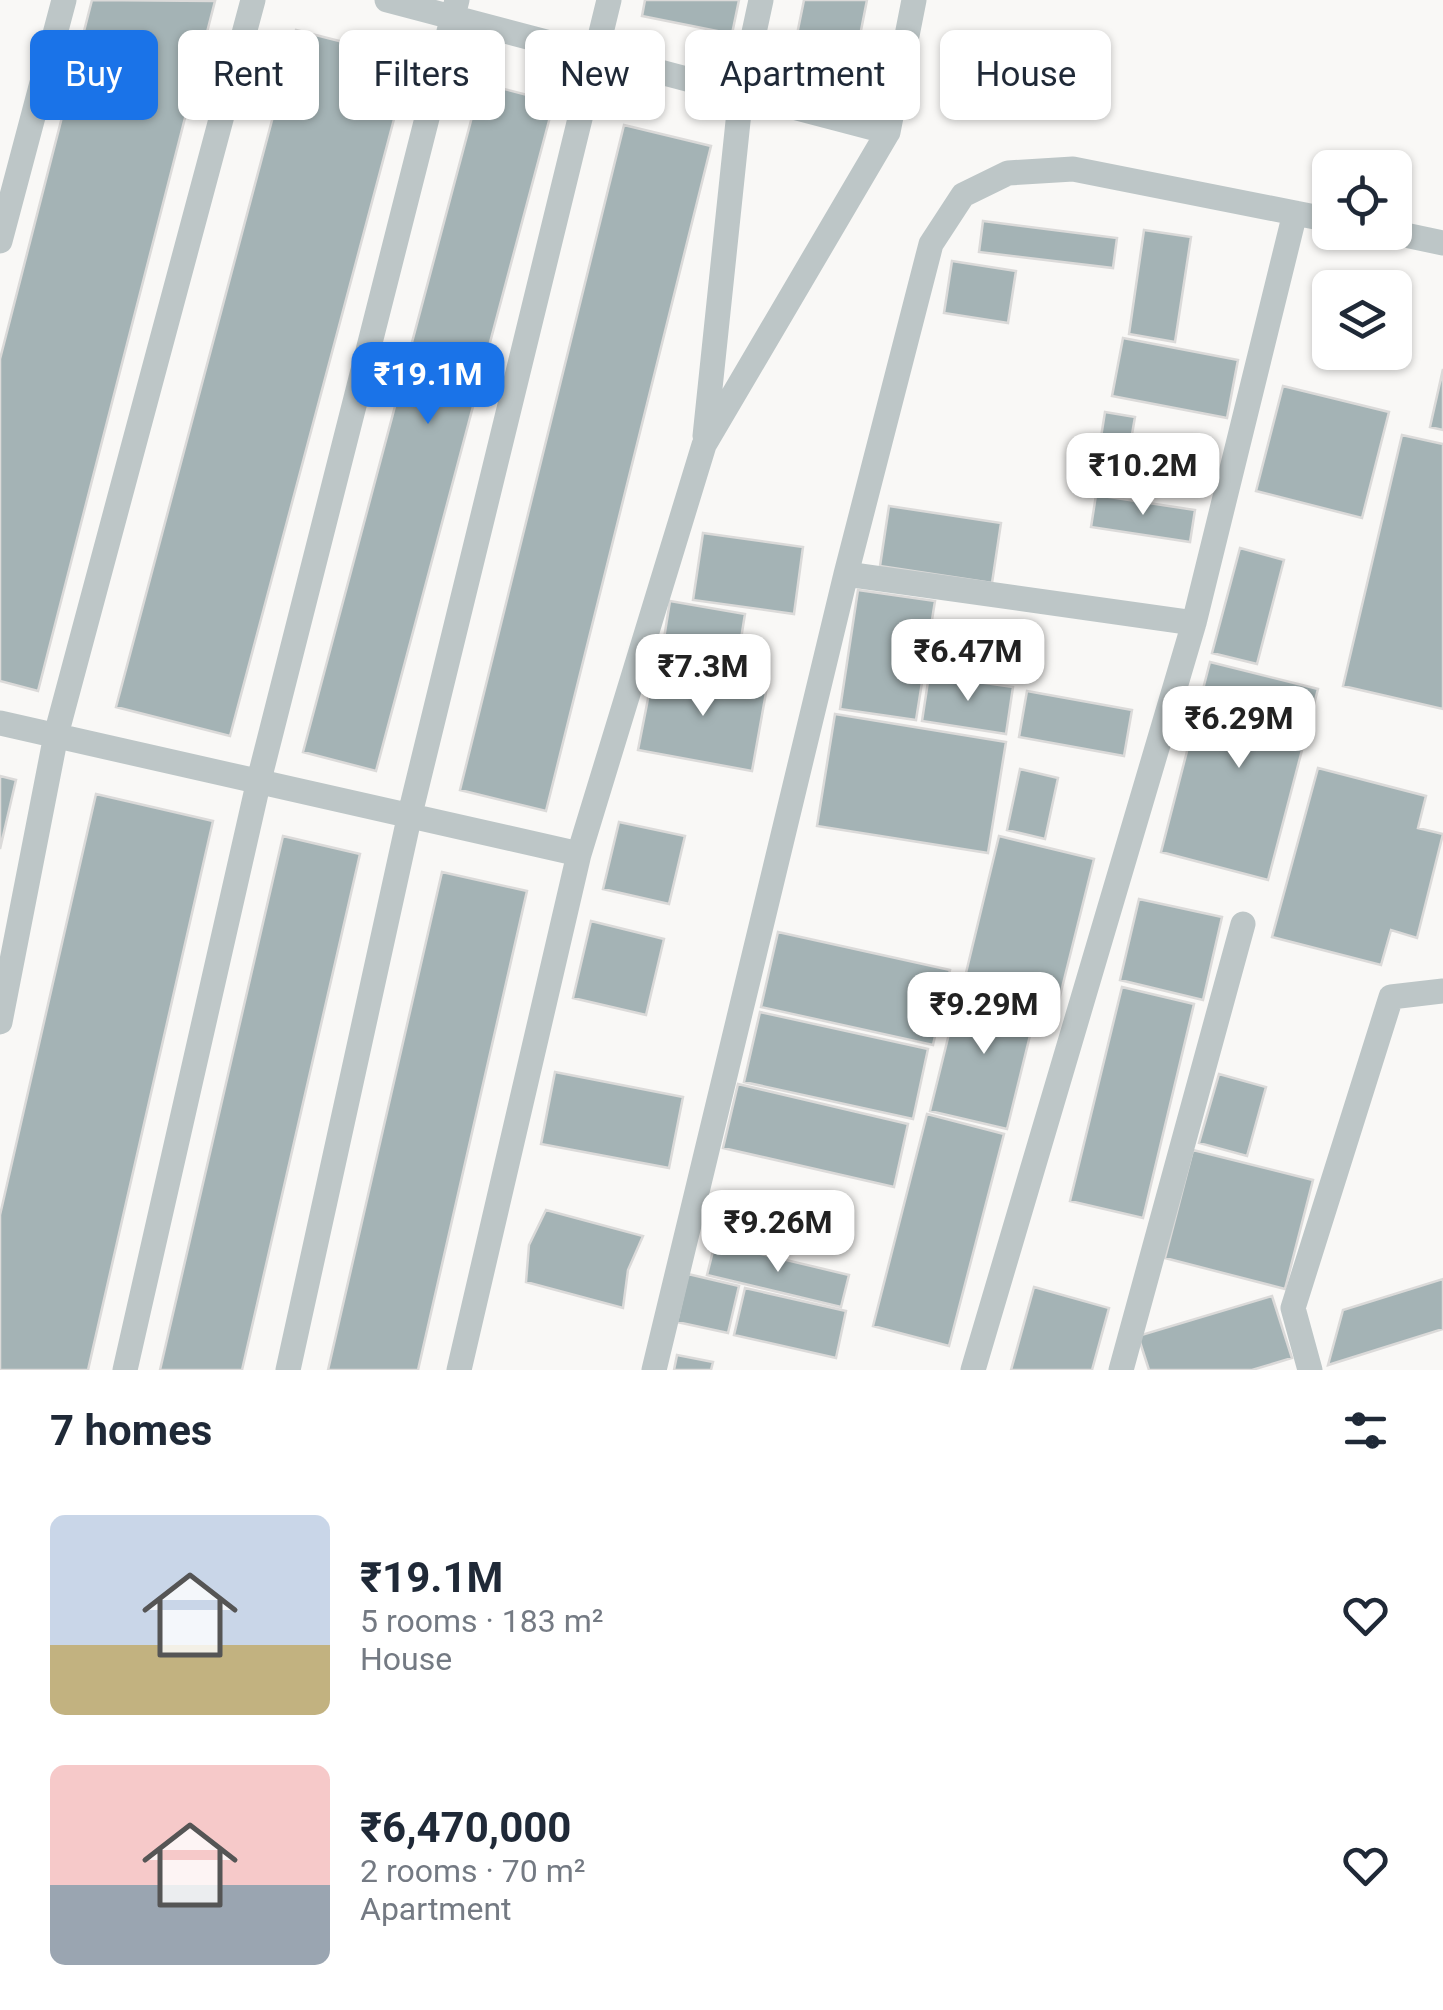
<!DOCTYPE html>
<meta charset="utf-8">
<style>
body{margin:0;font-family:Roboto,sans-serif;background:#f6f6f7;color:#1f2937;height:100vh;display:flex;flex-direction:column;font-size:38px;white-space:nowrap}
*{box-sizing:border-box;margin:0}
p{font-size:32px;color:#747a83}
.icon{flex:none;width:55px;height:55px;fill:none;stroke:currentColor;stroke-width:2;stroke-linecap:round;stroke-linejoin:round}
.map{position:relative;height:1370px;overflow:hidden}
.details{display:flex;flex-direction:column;background:#fff;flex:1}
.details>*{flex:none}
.banner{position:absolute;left:30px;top:30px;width:1385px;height:90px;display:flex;gap:20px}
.controls{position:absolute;left:1312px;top:150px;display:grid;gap:20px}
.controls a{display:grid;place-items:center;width:100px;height:100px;border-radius:15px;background:#fff;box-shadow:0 2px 8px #0004;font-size:50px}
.price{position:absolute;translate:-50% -85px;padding:0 22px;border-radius:20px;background:#fff;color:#222;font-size:32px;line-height:65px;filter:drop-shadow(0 2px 5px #0008)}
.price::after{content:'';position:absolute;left:50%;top:60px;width:30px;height:22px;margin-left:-15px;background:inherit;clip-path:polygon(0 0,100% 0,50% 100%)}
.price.on{background:#1a73e8;color:#fff}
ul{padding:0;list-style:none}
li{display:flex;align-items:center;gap:30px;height:250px;padding:0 50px}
li span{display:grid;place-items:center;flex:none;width:280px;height:200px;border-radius:15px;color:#555}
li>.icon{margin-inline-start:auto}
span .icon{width:120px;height:120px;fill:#fffc;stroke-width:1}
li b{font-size:42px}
h2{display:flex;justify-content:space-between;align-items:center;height:120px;padding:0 50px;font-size:42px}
.chip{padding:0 35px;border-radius:15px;background:#fff;box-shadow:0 2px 8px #0004;font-size:35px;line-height:90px}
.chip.on{background:#1a73e8;color:#fff}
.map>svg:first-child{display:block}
.building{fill:#a4b3b5;stroke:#dbdad9;stroke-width:2.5}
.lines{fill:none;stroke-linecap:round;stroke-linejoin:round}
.minor{stroke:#bdc6c7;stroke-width:25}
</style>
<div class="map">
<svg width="1443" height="1370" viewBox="0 0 1443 1370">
<rect width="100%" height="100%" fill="#f9f8f6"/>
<path class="building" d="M92,0L215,1L38,691L0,681V359Z
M645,0H739L732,34L642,16Z
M804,0H867L855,61L794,49Z
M296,30L410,59L230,736L116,707Z
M481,83L554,102L376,771L303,752Z
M624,125L711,146L546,811L460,790Z
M983,221L1117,238L1113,268L979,252Z
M1144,230L1191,237L1175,342L1129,334Z
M952,261L1016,271L1008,323L944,313Z
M1123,338L1238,360L1227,418L1112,396Z
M1443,369V430L1430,427Z
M1283,386L1389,412L1362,518L1256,491Z
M1105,412L1135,417L1122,492L1093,487Z
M1402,435L1443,444V709L1343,686Z
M1096,495L1195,510L1190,542L1091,527Z
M889,506L1001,523L992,583L880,566Z
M703,533L803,547L794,614L693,600Z
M1240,548L1284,560L1257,664L1212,653Z
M858,590L935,601L916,720L840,709Z
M670,601L745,614L736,670L661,657Z
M1210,662L1318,689L1268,880L1161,852Z
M654,668L767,687L752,771L638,750Z
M929,675L1013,687L1006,734L922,721Z
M1027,691L1132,710L1124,756L1019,737Z
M835,714L1006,742L988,853L817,826Z
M1318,768L1426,796L1418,828L1443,834L1417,938L1391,930L1381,965L1272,937Z
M1020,769L1058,778L1045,839L1007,830Z
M0,776L16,780L0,849Z
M96,794L213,821L88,1370H0V1215Z
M619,822L685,836L669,904L603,889Z
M283,836L360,854L242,1370H160Z
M999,836L1094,859L1059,1000L965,977Z
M442,872L527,891L418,1370H328Z
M1139,899L1222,917L1203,1000L1120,980Z
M591,921L664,939L646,1015L573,998Z
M778,932L950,970L933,1045L761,1007Z
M961,985L1038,1003L1007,1129L930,1111Z
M1122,987L1194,1004L1143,1218L1070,1201Z
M760,1012L928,1049L913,1119L744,1082Z
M555,1072L683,1097L669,1168L541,1144Z
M1219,1074L1266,1087L1247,1156L1199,1143Z
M738,1084L908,1124L894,1187L723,1148Z
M927,1114L1004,1134L949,1346L873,1326Z
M1193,1150L1313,1180L1285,1289L1165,1258Z
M546,1210L643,1236L628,1270L623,1308L526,1282L529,1245Z
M715,1243L849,1275L841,1307L707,1275Z
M688,1274L739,1286L728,1333L677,1322Z
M1443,1279V1329L1328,1365L1343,1310Z
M1034,1287L1109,1308L1092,1370H1011Z
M745,1288L846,1311L836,1358L734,1335Z
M1272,1296L1292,1358L1252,1370H1149L1138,1336Z
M677,1355L713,1362L711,1370H674Z"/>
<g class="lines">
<path class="minor" d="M387,0L888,132
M1391,232L1443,243
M0,241L64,0
M705,436L741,93L761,0
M846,574L1194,623
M0,723L579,854
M0,1022L56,735L253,0
M125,1370L259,780L457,0
M288,1370L410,814L609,0
M459,1370L579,854L704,445L888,132L914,0
M654,1370L846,574L931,244L963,195L1008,173L1073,169L1330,220
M973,1370L1194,623L1295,213
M1121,1370L1243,924
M1310,1370L1293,1308L1391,997L1443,991"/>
</g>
</svg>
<div class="controls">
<a><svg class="icon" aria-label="locate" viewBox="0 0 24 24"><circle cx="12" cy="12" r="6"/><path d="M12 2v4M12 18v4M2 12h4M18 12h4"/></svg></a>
<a><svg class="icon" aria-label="layers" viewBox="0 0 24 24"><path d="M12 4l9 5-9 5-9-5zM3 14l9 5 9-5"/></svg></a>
</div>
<b class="price on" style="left:428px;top:427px">₹19.1M</b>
<b class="price" style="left:1143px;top:518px">₹10.2M</b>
<b class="price" style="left:968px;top:704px">₹6.47M</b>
<b class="price" style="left:703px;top:719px">₹7.3M</b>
<b class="price" style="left:1239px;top:771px">₹6.29M</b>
<b class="price" style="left:984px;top:1057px">₹9.29M</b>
<b class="price" style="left:778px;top:1275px">₹9.26M</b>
<div class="banner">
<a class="chip on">Buy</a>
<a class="chip">Rent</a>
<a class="chip">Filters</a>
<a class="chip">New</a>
<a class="chip">Apartment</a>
<a class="chip">House</a>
</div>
</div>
<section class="details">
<h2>7 homes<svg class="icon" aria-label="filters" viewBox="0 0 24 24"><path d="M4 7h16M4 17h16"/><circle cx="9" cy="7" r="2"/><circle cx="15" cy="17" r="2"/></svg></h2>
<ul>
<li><span style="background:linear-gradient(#c9d6e8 65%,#c2b280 0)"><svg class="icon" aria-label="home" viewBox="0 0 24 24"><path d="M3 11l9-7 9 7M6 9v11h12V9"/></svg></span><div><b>₹19.1M</b><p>5 rooms · 183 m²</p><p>House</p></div><svg class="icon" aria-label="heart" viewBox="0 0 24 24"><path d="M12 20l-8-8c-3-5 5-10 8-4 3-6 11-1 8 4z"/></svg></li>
<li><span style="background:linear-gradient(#f6c9c9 60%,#9aa5b1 0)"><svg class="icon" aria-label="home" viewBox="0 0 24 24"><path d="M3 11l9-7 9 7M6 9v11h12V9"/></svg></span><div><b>₹6,470,000</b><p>2 rooms · 70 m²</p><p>Apartment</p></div><svg class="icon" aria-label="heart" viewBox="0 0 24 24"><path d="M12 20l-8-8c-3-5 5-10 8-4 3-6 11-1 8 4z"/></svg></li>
</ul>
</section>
